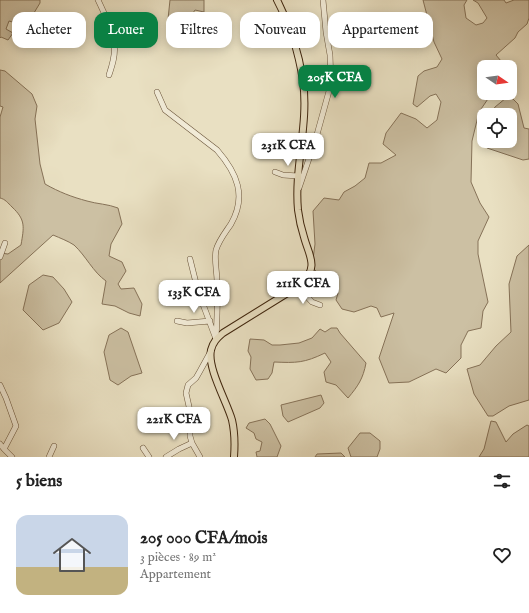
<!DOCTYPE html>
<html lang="fr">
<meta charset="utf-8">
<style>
body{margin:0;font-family:"IM FELL English",serif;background:#f2f2f2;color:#222;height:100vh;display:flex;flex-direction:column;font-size:15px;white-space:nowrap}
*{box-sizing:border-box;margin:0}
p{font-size:13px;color:#767676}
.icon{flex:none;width:22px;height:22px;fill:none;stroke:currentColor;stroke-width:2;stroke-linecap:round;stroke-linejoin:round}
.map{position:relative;height:457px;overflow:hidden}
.side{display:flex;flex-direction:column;background:#fff;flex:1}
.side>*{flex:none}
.top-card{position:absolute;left:12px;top:12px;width:505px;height:36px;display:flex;gap:8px}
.needle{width:26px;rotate:103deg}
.buttons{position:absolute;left:477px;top:60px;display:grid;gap:8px}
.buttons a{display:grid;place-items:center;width:40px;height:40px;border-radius:8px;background:#fff;box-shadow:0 2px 10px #0003;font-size:20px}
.price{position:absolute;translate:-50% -34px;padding:0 9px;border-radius:8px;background:#fff;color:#222;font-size:13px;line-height:26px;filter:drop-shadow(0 1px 2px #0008)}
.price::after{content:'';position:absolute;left:50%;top:24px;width:12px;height:9px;margin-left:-6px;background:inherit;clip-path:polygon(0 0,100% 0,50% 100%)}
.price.current{background:#0b8043;color:#fff}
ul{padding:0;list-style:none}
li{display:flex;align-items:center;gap:12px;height:100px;padding:0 16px}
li+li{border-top:1px solid #e0e0e0}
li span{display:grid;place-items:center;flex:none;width:112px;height:80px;border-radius:12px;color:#555}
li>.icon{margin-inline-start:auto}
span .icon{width:48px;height:48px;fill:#fffc;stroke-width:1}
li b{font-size:17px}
h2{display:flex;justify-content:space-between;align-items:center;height:48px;padding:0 16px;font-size:17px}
.chip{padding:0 14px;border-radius:12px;background:#fff;box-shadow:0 2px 10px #0003;font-size:14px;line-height:36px}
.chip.current{background:#0b8043;color:#fff}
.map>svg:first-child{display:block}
.green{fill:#ccc0a3;stroke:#867258}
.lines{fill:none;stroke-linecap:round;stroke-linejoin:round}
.minor-casing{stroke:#6a543a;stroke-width:6}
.major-casing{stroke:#3f250d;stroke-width:8}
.minor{stroke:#f1ebd7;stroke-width:5}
.major{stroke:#e9e0c2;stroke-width:6}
</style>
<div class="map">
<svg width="529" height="457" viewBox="0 0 529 457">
<rect width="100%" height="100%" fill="#e9e0c2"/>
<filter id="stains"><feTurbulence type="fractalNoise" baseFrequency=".005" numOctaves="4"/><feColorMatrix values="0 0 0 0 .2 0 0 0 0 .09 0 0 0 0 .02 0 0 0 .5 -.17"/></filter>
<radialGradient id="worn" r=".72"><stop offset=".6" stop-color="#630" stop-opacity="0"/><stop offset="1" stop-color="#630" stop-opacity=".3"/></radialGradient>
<path class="green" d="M0,0H40V3L26,26L9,21L6,29L13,33L8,40L1,37L0,38Z
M170,0H204V12L195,10L185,25L168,19Z
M423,0H467L464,5L466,18L476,25L483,23L487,18L478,3L473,0H504L506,3L514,0H529V18L527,24L518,32L515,38L496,55L501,61L502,67H484V93H492L479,112L472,141L471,182L480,203L489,217L478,241V254L488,302L483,311L481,328L468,331L461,345V358L446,373L436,369L409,382L389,383L379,358L394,313L381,317L377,308L371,306L354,312L342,309L336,300L338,293L312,267L315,244L313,211L324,198L339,200L344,192L355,186L365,178L369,163H381L396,155L383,144L386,133L401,113L416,119L427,128L437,120L441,102L436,94L430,96L417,107L413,104L418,76L424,71L437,67L442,59L434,42Z
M0,70L5,71L32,94L37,106L35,119L40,164L45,184C59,192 72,197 87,201C97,204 108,204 118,208L122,224L111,244L109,256L122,262L126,271L118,284L121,289L134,288L142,304L140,316L129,313L115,306L102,304L106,281C93,272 86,256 74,245C68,241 60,238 53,235L0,283V253L8,254L21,245C24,227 26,220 12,207C8,203 5,199 0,198V117L3,107L0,106Z
M506,98L513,99L518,104L524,128L529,129V159L523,160L487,148L485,141H510V115H490L495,107Z
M529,245V400L509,406L493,416H488L474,394L467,369L480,365L496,346L511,332L509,284L517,256Z
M43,275L53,277L64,289L72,302L59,323L43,330L23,310L29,285Z
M121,328L128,332L142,373L131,376L118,385L110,380L104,352L109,335Z
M331,328H337L340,333L366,363C363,379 358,386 348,398L336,385L326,382L324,372L331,362L325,353C304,363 297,363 274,362L272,373L268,379L256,380L250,369L251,357L248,351L250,339L264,340L272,345H280L299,343L312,338L320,329L325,332Z
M321,395L324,403L320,408L288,422L283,416L281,405Z
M265,419L270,424L281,446L277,457H257L256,452L260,451L262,442L256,439L254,433L246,428L249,423Z
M491,421L496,422L506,442L513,434L527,425L529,426V457H479L484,449Z
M360,433H370L380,441V449L377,457H351L348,448Z
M341,453L345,457H315L317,454Z"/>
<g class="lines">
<defs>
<path id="minor" d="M98,0C105,14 111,28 114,44C116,54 112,66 109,75
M157,92L165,110L217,150C237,173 247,196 231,224C225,233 219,240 216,250C214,259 217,272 217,281C218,300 217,320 216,339L198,291L190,259
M275,172L283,175L298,176
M299,188L316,138L331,84L330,55L326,32L323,0
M0,257L5,243
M298,287L312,302L320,305
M177,321L187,323L210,321
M0,385L6,398L16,426L4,449
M0,444L4,449L12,457
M143,448L149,457
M49,457L54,446
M166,457L179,449L192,443
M200,457L192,443L190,436V411L186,393L188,385L196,378L200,371L211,351"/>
<path id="major" d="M234,457C235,444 235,433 232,420C227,402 207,368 211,350C213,342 217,338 223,333L302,284C319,266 309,256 304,237C301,228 299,218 298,210C294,167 309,124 303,81C299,54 290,25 277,0"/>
</defs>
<use href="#minor" class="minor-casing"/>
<use href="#major" class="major-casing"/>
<use href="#minor" class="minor"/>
<use href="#major" class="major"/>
</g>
<rect width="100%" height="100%" filter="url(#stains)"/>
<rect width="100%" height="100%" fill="url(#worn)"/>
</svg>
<div class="buttons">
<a><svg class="needle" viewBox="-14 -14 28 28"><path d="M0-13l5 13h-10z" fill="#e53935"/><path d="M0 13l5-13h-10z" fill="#767676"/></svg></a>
<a><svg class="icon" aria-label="locate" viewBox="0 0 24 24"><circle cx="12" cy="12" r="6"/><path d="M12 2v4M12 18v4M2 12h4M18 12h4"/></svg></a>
</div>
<b class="price current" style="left:335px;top:99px">205K CFA</b>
<b class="price" style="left:288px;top:167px">231K CFA</b>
<b class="price" style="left:303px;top:305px">211K CFA</b>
<b class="price" style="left:194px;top:314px">133K CFA</b>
<b class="price" style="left:174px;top:441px">221K CFA</b>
<div class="top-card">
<a class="chip">Acheter</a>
<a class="chip current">Louer</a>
<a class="chip">Filtres</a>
<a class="chip">Nouveau</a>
<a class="chip">Appartement</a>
</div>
</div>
<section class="side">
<h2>5 biens<svg class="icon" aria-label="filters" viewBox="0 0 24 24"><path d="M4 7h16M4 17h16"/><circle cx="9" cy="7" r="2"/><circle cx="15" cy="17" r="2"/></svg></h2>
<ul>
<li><span style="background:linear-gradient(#c9d6e8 65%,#c2b280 0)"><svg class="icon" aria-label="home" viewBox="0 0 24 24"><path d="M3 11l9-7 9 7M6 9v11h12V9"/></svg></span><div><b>205 000 CFA/mois</b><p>3 pièces · 89 m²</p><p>Appartement</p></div><svg class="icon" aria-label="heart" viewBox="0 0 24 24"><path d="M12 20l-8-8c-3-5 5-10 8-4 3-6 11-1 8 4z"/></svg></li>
</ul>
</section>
